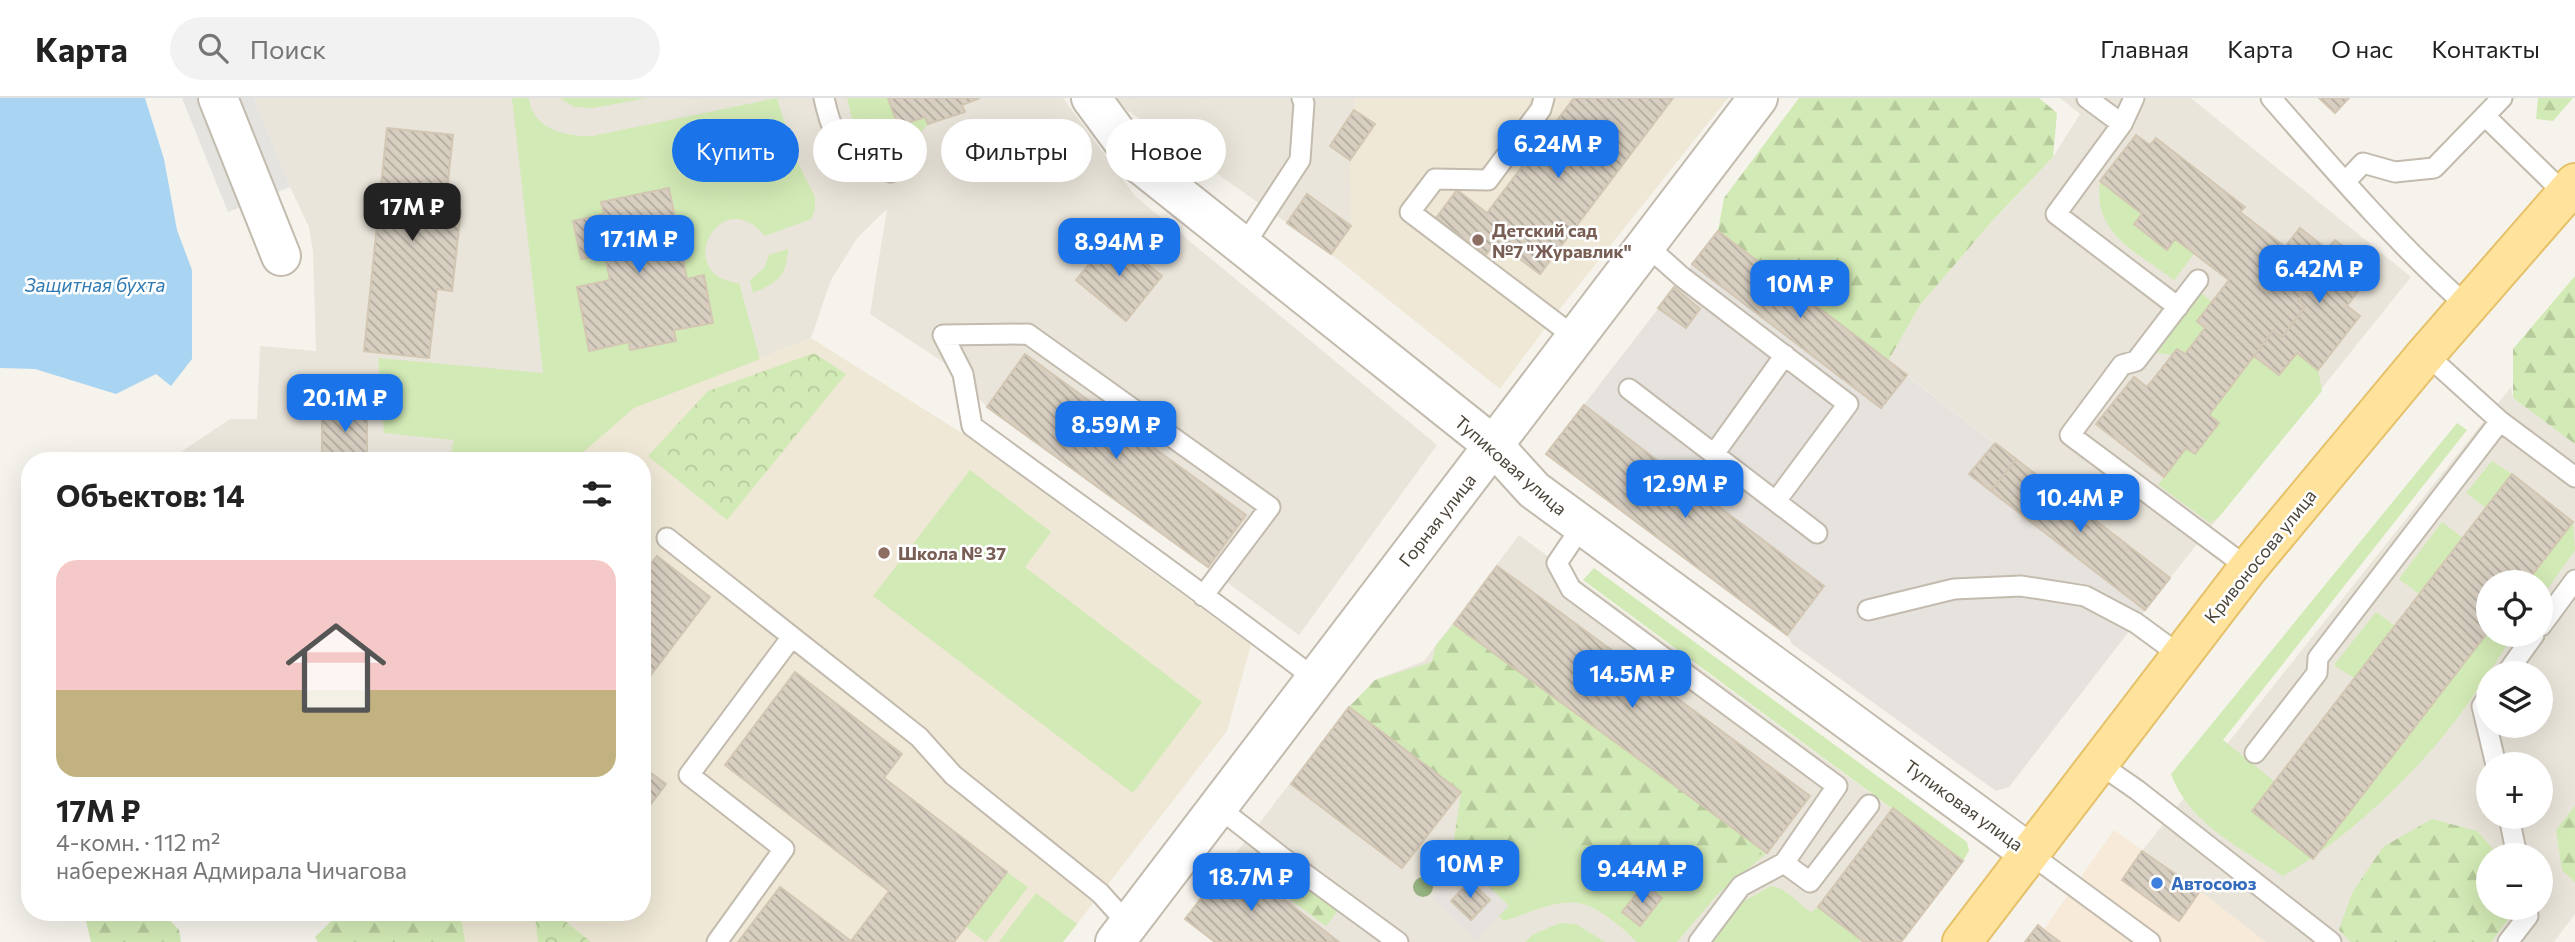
<!DOCTYPE html>
<html lang="ru">
<meta charset="utf-8">
<style>
body{margin:0;font-family:Commissioner,sans-serif;background:#f2f2f2;color:#222;height:100vh;display:flex;flex-direction:column;font-size:26px;white-space:nowrap}
*{box-sizing:border-box;margin:0}
p{font-size:23px;color:#767676}
.icon{flex:none;width:38px;height:38px;fill:none;stroke:currentColor;stroke-width:2;stroke-linecap:round;stroke-linejoin:round}
.map{position:relative;flex:1;overflow:hidden}
.side{position:absolute;left:21px;top:354px;width:630px;height:469px;display:flex;flex-direction:column;background:#fff;border-radius:28px;box-shadow:0 7px 28px #0002}
.side>*{flex:none}
.banner{position:absolute;left:672px;top:21px;width:665px;height:63px;display:flex;gap:14px}
.buttons{position:absolute;left:2476px;top:472px;display:grid;gap:14px}
.buttons a{display:grid;place-items:center;width:77px;height:77px;border-radius:50%;background:#fff;box-shadow:0 7px 28px #0002;font-size:35px}
.price{position:absolute;translate:-50% -60px;padding:0 16px;border-radius:14px;background:#1a73e8;color:#fff;font-size:23px;line-height:46px;filter:drop-shadow(0 2px 4px #0008)}
.price::after{content:'';position:absolute;left:50%;top:42px;width:21px;height:16px;margin-left:-10px;background:inherit;clip-path:polygon(0 0,100% 0,50% 100%)}
.price.active{background:#222;color:#fff}
ul{padding:0;list-style:none}
li{display:grid;align-content:center;gap:14px;height:371px;padding:0 35px}
li span{display:grid;place-items:center;height:217px;border-radius:21px;color:#555}
li>.icon{margin-inline-start:auto}
span .icon{width:126px;height:126px;fill:#fffc;stroke-width:1}
li b{font-size:30px}
h2{display:flex;justify-content:space-between;align-items:center;height:84px;padding:0 35px;font-size:30px}
.tag{padding:0 24px;border-radius:32px;background:#fff;box-shadow:0 7px 28px #0002;font-size:24px;line-height:63px}
.tag.active{background:#1a73e8;color:#fff}
header{display:flex;align-items:center;gap:42px;box-sizing:border-box;height:98px;padding:0 35px;background:#fff;border-bottom:2px solid #e0e0e0}
header strong{font-size:33px}
nav{display:flex;gap:38px;margin-inline-start:auto;font-size:24px}
.search{width:490px;height:63px;background:#f2f2f2;display:flex;align-items:center;gap:18px;box-sizing:border-box;padding:0 24px;border-radius:38px;color:#767676;font-size:26px}
.map>svg:first-child{display:block}
.residential{fill:#eae5da;fill-rule:evenodd}
.commercial{fill:#f7ead8}
.industrial{fill:#e6e2dd}
.education{fill:#efe8d6}
.grass{fill:#d2eab5;fill-rule:evenodd}
.forest{fill:url(#forest-firs)}
.park{fill:url(#park-crowns)}
.parking{fill:#e5e3e0}
.water{fill:#a9d4f2}
.building{fill:url(#building-back-hatch);stroke:#d3c7b4;stroke-width:2}
.lines{fill:none;stroke-linecap:round;stroke-linejoin:round}
.lane-casing{stroke:#c2bbae;stroke-width:23}
.street-casing{stroke:#c2bbae;stroke-width:42}
.primary-casing{stroke:#e6c16a;stroke-width:42}
.lane{stroke:#fff;stroke-width:19}
.street{stroke:#fff;stroke-width:38}
.primary{stroke:#ffe39c;stroke-width:38}
.tree{fill:#97b381}
.education-dot{fill:#8d6e63;stroke:#fff;stroke-width:2.5}
.shop-dot{fill:#3f7fe0;stroke:#fff;stroke-width:2.5}
.labels{text-anchor:middle;dominant-baseline:central;stroke-width:5;stroke-linejoin:round;paint-order:stroke}
.education-label{font-size:18px;font-weight:bold;fill:#785e54;stroke:#fff;text-anchor:start}
.street-label{font-size:18px;fill:#4b4439;stroke:#fff}
.shop-label{font-size:18px;font-weight:bold;fill:#366cbe;stroke:#fff;text-anchor:start}
.water-label{font-size:19px;font-style:italic;fill:#2e7ab2;stroke:#fff}
</style>
<header>
<strong>Карта</strong>
<div class="search"><svg class="icon" aria-label="search" viewBox="0 0 24 24"><circle cx="10" cy="10" r="6"/><path d="M15 15l6 6"/></svg>Поиск</div>
<nav><a>Главная</a><a>Карта</a><a>О нас</a><a>Контакты</a></nav>
</header>
<div class="map">
<svg width="2575" height="844" viewBox="0 0 2575 844">
<defs>
<pattern id="forest-firs" width="22" height="20" patternUnits="userSpaceOnUse" patternTransform="scale(1.75)"><rect width="22" height="20" fill="#d2eab5"/><path d="M5 1l3.5 6h-7zM16 11l3.5 6h-7z" fill="#b6ca9c"/></pattern>
<pattern id="park-crowns" width="20" height="18" patternUnits="userSpaceOnUse" patternTransform="scale(1.75)"><rect width="20" height="18" fill="#d2eab5"/><path d="M2 6a3 3 0 1 1 6 0M12 15a3 3 0 1 1 6 0" fill="none" stroke="#b6ca9c"/></pattern>
<pattern id="building-back-hatch" width="6" height="6" patternUnits="userSpaceOnUse" patternTransform="scale(1.75)"><rect width="6" height="6" fill="#d8cfc1"/><path d="M-1 5l2 2M0 0l6 6M5-1l2 2" fill="none" stroke="#b1aa9e"/></pattern>
</defs>
<rect width="100%" height="100%" fill="#f6f3ec"/>
<path class="residential" d="M254,0H1063L1136,99L1437,347L1299,537L987,309L943,264L870,216L887,111L858,139L831,182L811,240L634,310L574,362H169L230,321H257L260,248L316,253L313,154L309,129L290,89Z
M1110,0H1355L1354,12L1375,26L1351,62V128L1307,97L1287,125Z
M2060,0H2191L2411,179L2170,480L1888,263L1920,207L1994,121L2053,59L2080,16Z
M2511,289L2513,300L2575,346V816L2554,844H2266L2142,753ZM2488,485H2541V537H2488ZM2488,576H2541V628H2488ZM2488,667H2541V719H2488ZM2488,758H2541V810H2488Z
M1519,437L1963,763L1901,844H1215L1185,821L1349,609L1375,582L1424,563Z"/>
<path class="commercial" d="M2114,732L2200,793L2266,844H2025L2038,827L2044,831Z"/>
<path class="industrial" d="M1718,133L2170,480L2009,689L1996,693L1792,546L1787,537L1546,356Z
M1465,766L1509,808L1476,842L1432,800Z"/>
<path class="education" d="M1355,0H1728L1551,222L1500,291L1331,156L1351,128L1350,62L1375,26L1354,12Z
M811,240L965,337L1251,547L1227,633L1063,844H463L459,814H642V362H574L633,310Z"/>
<path class="grass" d="M512,0H529C532,31 566,39 592,38L777,0L796,61L815,99V112L811,121L765,138C720,83 671,178 739,185L760,261L634,310L574,362H449L454,342L384,335L378,260L543,275ZM669,90L687,181L704,178L713,224L674,232L630,251L629,244L590,252L577,189L610,182L605,157L581,161L573,123L604,116L601,104Z
M560,0H648L593,10L574,9Z
M847,0H888L898,28L925,19L928,26L916,40L891,45L867,34L852,21Z
M2100,83L2142,116L2135,127L2167,152L2175,141L2194,156L2174,182C2136,153 2093,137 2100,83Z
M788,151C786,180 778,184 753,195L750,182L764,170L769,157Z
M2201,195L2212,204L2205,230L2185,256L2177,251L2172,257L2152,254Z
M2297,255L2318,272L2322,293L2219,419L2210,425L2158,387L2186,350L2195,356L2219,325L2209,317L2254,258L2279,277Z
M2457,325L2467,332L2223,642L2274,683L2252,713L2313,761L2488,534V537H2514C2490,572 2467,610 2440,642C2398,692 2339,746 2283,778C2241,750 2189,726 2171,676Z
M2492,363L2512,376L2486,410L2466,395Z
M970,372L1051,434L1025,469L1202,604L1133,695L873,498Z
M2442,424L2463,440L2419,496L2399,481Z
M2573,424L2575,452L2541,500V485H2526Z
M1594,470L1967,744L1969,753L1963,763L1583,482Z
M2376,514L2395,528L2354,580L2334,567Z
M1547,722L1590,759L1634,763L1724,767L1767,755L1718,796L1677,844H1637C1624,831 1597,807 1578,805C1555,802 1526,816 1504,823L1499,818L1509,808L1505,804L1520,758Z
M1007,774L1028,789L986,844L966,829Z
M1771,788C1787,790 1798,806 1811,814L1818,809L1861,842L1859,844H1713L1744,803Z
M1036,795L1077,826L1063,844H999Z
M1560,825L1576,826L1605,844H1525L1534,836Z"/>
<path class="forest" d="M1799,0H2039L2057,15L2053,59L1994,121L1920,207L1888,263L1718,133L1724,100Z
M2538,0H2573L2553,23L2536,21Z
M2575,178V346L2513,300V251Z
M1454,526L1767,755L1724,767L1634,763L1590,759L1547,722L1520,758L1505,804L1465,766L1454,742L1461,694L1349,609L1375,582L1432,564L1436,547Z
M2575,708V784L2562,772L2556,732Z
M2432,721L2477,733L2499,758H2488V810H2510L2511,818L2491,844H2351L2339,832L2352,795L2383,749Z
M1286,772L1339,811L1326,828L1273,789Z
M101,814H162L179,832L181,844H91L86,823Z
M341,814H452L462,825L465,844H318L315,839Z"/>
<path class="park" d="M814,255L846,276L727,422L648,358L708,293Z
M535,818L565,823L591,844H538Z"/>
<path class="parking" d="M182,0H254L290,89L228,114Z"/>
<path class="water" d="M0,0H145L164,61L177,132L192,172V261L171,288L156,276L116,296L35,271L0,270Z"/>
<path class="building" d="M888,0H980L962,7L965,14L928,26L925,19L898,28Z
M1574,0H1673L1540,176L1496,143L1486,157L1436,120L1457,92L1487,115Z
M2319,0H2349L2335,15Z
M1354,12L1375,26L1350,62L1330,48Z
M387,30L453,37L445,111L461,112L452,193L437,191L429,260L364,253Z
M2136,37L2150,47L2156,40L2245,109L2240,114L2319,175L2298,203L2305,209L2282,239L2273,233L2209,317L2219,325L2195,356L2186,350L2164,379L2096,326L2134,279L2147,289L2177,251L2185,256L2205,230L2197,223L2229,182L2175,141L2167,152L2134,126L2142,116L2100,83Z
M669,90L687,181L704,177L713,225L674,232L676,243L630,252L629,244L589,253L577,189L610,182L605,157L581,161L573,123L604,116L601,104Z
M1307,96L1351,128L1331,156L1287,125Z
M2300,130L2327,151L2335,142L2374,172L2347,208L2360,218L2318,272L2297,255L2279,277L2254,258L2273,233L2282,239L2305,209L2298,203L2319,175L2285,149Z
M1718,133L1907,277L1881,310L1692,166Z
M1112,138L1162,178L1126,223L1076,182Z
M1674,189L1700,211L1686,230L1658,210Z
M1025,256L1246,417L1208,469L987,309Z
M1584,307L1824,488L1787,537L1546,356Z
M322,310H367V362H322Z
M1995,345L2016,361L1991,393L1969,376Z
M2016,361L2170,480L2145,512L1991,393Z
M2512,376L2573,424L2526,485H2488V534L2313,761L2252,713Z
M657,458L710,499L644,586L642,584V477Z
M1497,468L1810,698L1767,755L1454,526Z
M795,574L902,656L884,680L1007,774L954,844H738L780,789L851,843L889,793L725,667Z
M1349,609L1461,694L1402,770L1291,686Z
M644,670L666,686L642,718V672Z
M1893,710L1963,763L1901,844H1864L1818,809Z
M2142,753L2200,793L2179,823L2122,782Z
M1232,761L1265,787L1339,844H1215L1185,821Z
M1470,783L1490,802L1471,822L1451,803Z
M1644,786L1662,800L1640,828L1622,814Z
M2038,827L2044,832L2060,844H2025Z"/>
<g class="lines">
<defs>
<path id="lane" d="M824,0C829,23 837,50 859,63C868,68 881,70 891,74
M1544,0L1541,11L1488,82L1435,81L1410,114L1576,240
M2087,0L2122,26
M2134,0L2122,26L2056,116L2178,209
M2271,0C2334,72 2396,145 2468,209
M2485,18L2565,96
M2345,84L2363,65L2395,74L2434,70L2502,0
M1646,147L1682,179L1848,306L1776,403
M1243,149L1300,62L1304,5L1302,0
M2198,182L2136,263L2122,267L2070,337L2248,470
M2426,256L2500,323L2575,379
M1629,291L1817,435
M1714,356L1785,257
M1582,428L1557,465L1571,491L1837,688L1784,765L1741,788L1699,844
M667,440L919,639L953,677L1100,795L1128,826
M1203,498L1270,409L1028,236L943,237L963,276L972,328C1086,412 1202,494 1314,580
M1868,512L1954,491L2021,488L2085,498L2136,525L2181,558
M2541,528L2575,482
M2506,576L2534,537
M2488,599L2482,608L2496,667
M2255,655L2317,575L2318,560L2500,323
M2098,665L2137,692L2331,844
M1218,709L1283,760L1398,844
M2509,719L2517,758
M2029,755L2150,844
M1784,765L1810,784L1869,707
M717,844L784,751L689,677L791,540
M2508,844L2528,818L2527,810"/>
<path id="street" d="M218,0L281,158
M1091,0L1139,65L1494,348L1534,392L2029,755
M1115,844L1758,0"/>
<path id="primary" d="M1962,844L2248,470L2426,256L2575,85"/>
</defs>
<use href="#lane" class="lane-casing"/>
<use href="#street" class="street-casing"/>
<use href="#primary" class="primary-casing"/>
<use href="#lane" class="lane"/>
<use href="#street" class="street"/>
<use href="#primary" class="primary"/>
</g>
<g class="tree">
<circle cx="1449" cy="761" r="10"/>
<circle cx="1423" cy="789" r="10"/>
</g>
<g class="education-dot">
<circle cx="1478" cy="142" r="7"/>
<circle cx="884" cy="455" r="7"/>
</g>
<circle class="shop-dot" cx="2157" cy="785" r="7"/>
<g class="labels">
<g class="education-label">
<text x="1492" y="132">Детский сад<tspan x="1492" dy="21">№7 "Журавлик"</tspan></text>
<text x="898" y="455">Школа № 37</text>
</g>
<g class="street-label">
<text transform="translate(1511 367) rotate(41)">Тупиковая улица</text>
<text transform="translate(1437 422) rotate(-52)">Горная улица</text>
<text transform="translate(2260 458) rotate(-51)">Кривоносова улица</text>
<text transform="translate(1964 707) rotate(36)">Тупиковая улица</text>
</g>
<g class="shop-label">
<text x="2171" y="785">Автосоюз</text>
</g>
<g class="water-label">
<text x="95" y="186">Защитная бухта</text>
</g>
</g>
</svg>
<div class="buttons">
<a><svg class="icon" aria-label="locate" viewBox="0 0 24 24"><circle cx="12" cy="12" r="6"/><path d="M12 2v4M12 18v4M2 12h4M18 12h4"/></svg></a>
<a><svg class="icon" aria-label="layers" viewBox="0 0 24 24"><path d="M12 4l9 5-9 5-9-5zM3 14l9 5 9-5"/></svg></a>
<a>+</a>
<a>−</a>
</div>
<b class="price" style="left:1558px;top:82px">6.24M ₽</b>
<b class="price active" style="left:412px;top:145px">17M ₽</b>
<b class="price" style="left:639px;top:177px">17.1M ₽</b>
<b class="price" style="left:1119px;top:180px">8.94M ₽</b>
<b class="price" style="left:2319px;top:207px">6.42M ₽</b>
<b class="price" style="left:1800px;top:222px">10M ₽</b>
<b class="price" style="left:345px;top:336px">20.1M ₽</b>
<b class="price" style="left:1116px;top:363px">8.59M ₽</b>
<b class="price" style="left:1685px;top:422px">12.9M ₽</b>
<b class="price" style="left:2080px;top:436px">10.4M ₽</b>
<b class="price" style="left:1632px;top:612px">14.5M ₽</b>
<b class="price" style="left:1470px;top:802px">10M ₽</b>
<b class="price" style="left:1642px;top:807px">9.44M ₽</b>
<b class="price" style="left:1251px;top:815px">18.7M ₽</b>
<div class="banner">
<a class="tag active">Купить</a>
<a class="tag">Снять</a>
<a class="tag">Фильтры</a>
<a class="tag">Новое</a>
</div>
<section class="side">
<h2>Объектов: 14<svg class="icon" aria-label="filters" viewBox="0 0 24 24"><path d="M4 7h16M4 17h16"/><circle cx="9" cy="7" r="2"/><circle cx="15" cy="17" r="2"/></svg></h2>
<ul>
<li><span style="background:linear-gradient(#f6c9c9 60%,#c2b280 0)"><svg class="icon" aria-label="home" viewBox="0 0 24 24"><path d="M3 11l9-7 9 7M6 9v11h12V9"/></svg></span><div><b>17M ₽</b><p>4-комн. · 112 m²</p><p>набережная Адмирала Чичагова</p></div></li>
</ul>
</section>
</div>
